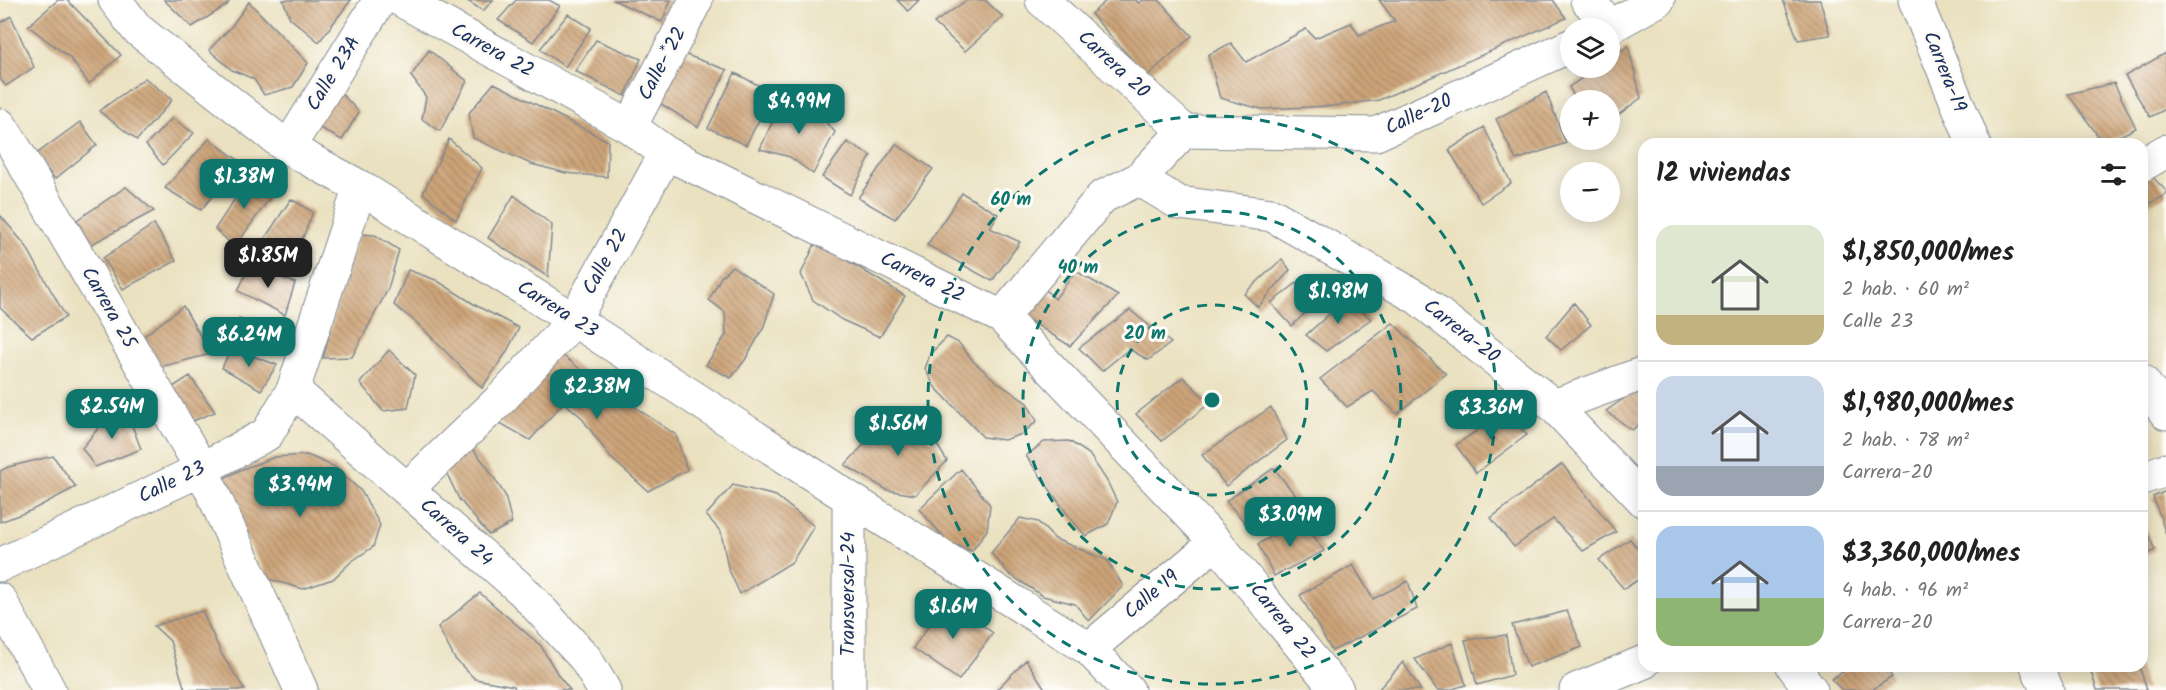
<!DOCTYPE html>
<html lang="es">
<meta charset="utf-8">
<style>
body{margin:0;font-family:Kalam,sans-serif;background:#f6f6f6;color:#222;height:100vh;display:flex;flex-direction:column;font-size:22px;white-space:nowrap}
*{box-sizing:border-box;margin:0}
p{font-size:20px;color:#767676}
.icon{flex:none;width:33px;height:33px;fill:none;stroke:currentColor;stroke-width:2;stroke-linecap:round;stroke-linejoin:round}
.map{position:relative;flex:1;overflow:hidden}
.sheet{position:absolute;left:1638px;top:138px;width:510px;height:534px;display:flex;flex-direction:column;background:#fff;border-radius:18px;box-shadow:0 3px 15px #0003}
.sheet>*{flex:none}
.buttons{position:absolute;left:1560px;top:18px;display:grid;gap:12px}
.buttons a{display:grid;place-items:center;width:60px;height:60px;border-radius:50%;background:#fff;box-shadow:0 3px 15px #0003;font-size:30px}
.price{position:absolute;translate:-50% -51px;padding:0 14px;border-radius:12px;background:#0f766e;color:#fff;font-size:20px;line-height:39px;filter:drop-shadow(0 2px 3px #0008)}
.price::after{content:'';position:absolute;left:50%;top:36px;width:18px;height:14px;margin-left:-9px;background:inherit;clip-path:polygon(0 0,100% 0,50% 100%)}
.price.selected{background:#222;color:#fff}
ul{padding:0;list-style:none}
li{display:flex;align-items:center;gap:18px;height:150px;padding:0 18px}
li+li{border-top:2px solid #e0e0e0}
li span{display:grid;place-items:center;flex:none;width:168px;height:120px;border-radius:18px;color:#555}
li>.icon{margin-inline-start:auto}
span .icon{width:72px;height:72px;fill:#fffc;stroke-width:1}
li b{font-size:26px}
h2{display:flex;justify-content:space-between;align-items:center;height:72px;padding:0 18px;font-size:26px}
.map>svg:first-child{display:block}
.building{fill:url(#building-back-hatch)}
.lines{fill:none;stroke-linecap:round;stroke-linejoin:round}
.street-casing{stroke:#82888f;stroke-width:35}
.street{stroke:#fff;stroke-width:33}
.ring{fill:none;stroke:#0f766e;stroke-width:3;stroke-dasharray:10 8}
.labels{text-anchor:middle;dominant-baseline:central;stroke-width:6;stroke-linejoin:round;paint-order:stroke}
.street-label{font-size:20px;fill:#1b2f5e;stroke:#fdfcf7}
.centre{fill:#0f766e;stroke:#fdfcf7;stroke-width:3}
.ring-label{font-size:18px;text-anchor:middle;font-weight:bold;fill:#0f766e;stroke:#fdfcf7;stroke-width:6;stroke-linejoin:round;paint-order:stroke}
</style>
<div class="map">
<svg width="2166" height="690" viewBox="0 0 2166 690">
<defs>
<pattern id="building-back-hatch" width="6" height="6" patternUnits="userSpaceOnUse" patternTransform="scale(1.5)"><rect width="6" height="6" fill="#cda478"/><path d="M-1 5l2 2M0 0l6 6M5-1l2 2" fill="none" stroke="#a68666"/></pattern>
</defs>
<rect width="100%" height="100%" fill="#fdfcf7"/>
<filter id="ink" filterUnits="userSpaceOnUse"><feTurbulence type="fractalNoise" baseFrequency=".0167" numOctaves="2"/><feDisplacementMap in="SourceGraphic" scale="12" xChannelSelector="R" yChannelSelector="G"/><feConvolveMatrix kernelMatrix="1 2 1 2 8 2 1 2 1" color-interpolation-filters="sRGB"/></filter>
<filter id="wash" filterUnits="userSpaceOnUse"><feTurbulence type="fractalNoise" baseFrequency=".008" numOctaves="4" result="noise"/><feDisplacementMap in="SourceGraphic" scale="24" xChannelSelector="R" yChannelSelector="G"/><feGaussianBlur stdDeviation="1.35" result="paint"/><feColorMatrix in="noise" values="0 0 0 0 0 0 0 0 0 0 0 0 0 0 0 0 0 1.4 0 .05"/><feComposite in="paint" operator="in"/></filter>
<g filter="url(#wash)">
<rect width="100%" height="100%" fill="#eae1c0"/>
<g id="blocks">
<path class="building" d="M58,0H67L121,55L89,84L70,58L28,26Z
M164,0H230L227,5L192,27Z
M283,0H351L319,42L290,18Z
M466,0H493L483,11Z
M516,0H549L560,6L533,42L498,20Z
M613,0H671L662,22Z
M897,0H919L908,11Z
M967,0H985L1003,17L965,51L934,23Z
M1107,0H1136L1139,3L1143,0H1159L1192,36L1147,76L1091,14Z
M1379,0H1553L1566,18L1379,100L1332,106L1261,109L1220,98L1208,55L1231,43L1246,62L1306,29L1315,38L1351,23L1359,35L1395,21Z
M1783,0H1820L1830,35L1798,40Z
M249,2L308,63L293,87L264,95L254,79L232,70L209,50L230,28Z
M568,14L591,28L565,67L540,49Z
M11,16L34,67L6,86L0,79V23Z
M596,40L641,59L625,96L575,71Z
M1628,46L1641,98L1610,121V100H1576L1569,87L1597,68H1610V59Z
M429,50L467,81L440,131L422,119L426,97L411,76Z
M681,53L727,70L698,127L653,99Z
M2166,53V109L2150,117L2125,76Z
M735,73L773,93L746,145L708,128Z
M145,78L172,100L137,140L99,111Z
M494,83L608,141L607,177L566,173L531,164L473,138L469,113Z
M2114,83L2136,128L2104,144L2068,94Z
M339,91L359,112L342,140L314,125Z
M1546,92L1566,143L1516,160L1496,119Z
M782,101L812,108L835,132L813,174L790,157L760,149Z
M172,118L194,133L163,165L146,145Z
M80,122L97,145L55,179L35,155Z
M1484,127L1511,183L1481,203L1449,150Z
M209,139L241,162L201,210L165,188Z
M449,139L482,168L456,220L423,193Z
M847,142L871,156L850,195L822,177Z
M896,144L933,169L895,219L858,198Z
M252,173L273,193L235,247L215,229Z
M2149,173L2166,191V195L2147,205L2142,199V178Z
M126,187L154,211L90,245L77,220Z
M962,193L998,214L990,228L1020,242L992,281L927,245Z
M514,195L552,225L548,277L488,238Z
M291,199L313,212L294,260L263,241Z
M0,215L26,246L66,317L32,337L0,308Z
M154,224L176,261L123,289L103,258Z
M359,234L375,235L399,250L388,289L352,357L323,358L347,266Z
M815,244L840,256L905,296L880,337L842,320L813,300L801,274Z
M1282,259L1290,270L1258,307L1244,294Z
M250,265L295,283L285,315L238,291Z
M732,266L774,294L763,329L745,360L731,378L706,365L726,335L725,312L709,300L721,277Z
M408,270L436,280L477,306L519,328L506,353L482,388L417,323L394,305Z
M1076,271L1118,296L1070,346L1010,308L1035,280L1055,299Z
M1307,275L1325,293L1292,326L1271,303Z
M1347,298L1371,319L1326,351L1306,335Z
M1574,303L1591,325L1561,350L1546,336Z
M183,306L211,354L160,367L144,336Z
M1130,310L1171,343L1148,360L1129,349L1102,371L1079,348Z
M239,318L276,337L271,352L234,338Z
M1393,323L1446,374L1397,414L1373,391L1347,407L1320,379Z
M947,337L959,343L974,362L997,382L1027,403L1037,421L1022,434L1004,440L983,437L935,387L925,369L930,354Z
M231,348L277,365L261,390L222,368Z
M553,348L588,375L676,435L687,470L648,491L610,457L581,417L564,402L530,440L495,420Z
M389,350L415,375L408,408L383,411L360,383Z
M190,376L215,412L188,423L162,394Z
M1183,377L1210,403L1162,441L1136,414Z
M1642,386L1644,420L1632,430L1606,411Z
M1271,407L1287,440L1226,486L1202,455Z
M122,408L130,420L141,449L95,467L82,448L100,426Z
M1506,411L1527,435L1476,473L1456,445Z
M878,415L903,421L921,435L936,443L947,461L915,495L887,490L845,465L869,439Z
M462,436L486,465L505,495L512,523L489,535L459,499L441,461Z
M1069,441L1089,454L1107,481L1117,502L1108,524L1086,536L1070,518L1026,456L1044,442Z
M307,455L335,467L361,491L380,525L373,547L352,561L333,579L303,589L269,579L215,483L240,470L275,457Z
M53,456L76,487L32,510L0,522V471L8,467Z
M1562,464L1616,532L1583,551L1553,519L1514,547L1491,518Z
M1274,468L1299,500L1254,533L1226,501Z
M961,469L990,505L987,530L972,551L948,542L919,509Z
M733,485L776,496L814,526L792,562L740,594L728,568L721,532L706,515Z
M2166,491V534L2153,497Z
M1020,518L1038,522L1055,539L1107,560L1123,586L1089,621L1075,604L1043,596L1009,574L991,553Z
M1302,519L1324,551L1274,576L1258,544Z
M2142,522L2155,550L2142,557Z
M1630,539L1644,556V576L1624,589L1599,560Z
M1353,565L1373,599L1408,581L1417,609L1332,651L1300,595Z
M480,593L541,646L558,675L570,690H515L514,686L475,679L455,659L438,627Z
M947,600L993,633L959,680L913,648Z
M202,611L222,655L245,690H185L170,641L154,626Z
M1567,611L1582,647L1528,667L1512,625Z
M1506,635L1512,675L1477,685L1465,640Z
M1452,643L1466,685L1449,690H1437L1415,659Z
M1026,660L1046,690H996Z
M1403,662L1421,690H1378Z
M1852,666H1885L1892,677L1872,690H1842L1831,679Z
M2089,666H2139L2147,690H2097Z"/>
</g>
</g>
<g filter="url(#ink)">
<use href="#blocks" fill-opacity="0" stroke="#82888f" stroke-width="1.5"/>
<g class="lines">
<defs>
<path id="street" d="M115,0L137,29L288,148L360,187L574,320L849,498L1089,649L1128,690
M401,0L630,127L666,153L1002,317L1216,542L1337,690
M1042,0L1184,131
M1587,0L1612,27
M1915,0L1974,144
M1608,28L1658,0
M0,125L13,145L202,469L301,690
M630,127L696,0
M1184,131L1376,134L1570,46
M288,148L380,0
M2142,165L2166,151
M1139,179L1179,203L1272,215L1418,298L1554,406L1644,501
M1002,317L1102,197L1139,179L1184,131
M2142,381L2166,413
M293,390L523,591L585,658L604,690
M1554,406L1644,373
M2142,478L2166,470
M407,489L502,398L574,320L666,153
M0,565L202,469L267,434L293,390L360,187
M0,600L49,690
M1089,649L1216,542
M1793,666L1811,690
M2037,666L2047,690
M849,690V498
M1576,690L1644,662"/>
</defs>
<use href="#street" class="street-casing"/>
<use href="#street" class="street"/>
</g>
</g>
<g class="ring">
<circle cx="1212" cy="400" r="95"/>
<circle cx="1212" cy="400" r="189"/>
<circle cx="1212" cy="400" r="284"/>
</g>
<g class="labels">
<g class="street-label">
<text transform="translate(492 51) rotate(29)">Carrera 22</text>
<text transform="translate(663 64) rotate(-62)">Calle-*22</text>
<text transform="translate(1113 65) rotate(43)">Carrera 20</text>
<text transform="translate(1944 72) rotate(68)">Carrera-19</text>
<text transform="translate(334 74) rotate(-58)">Calle 23A</text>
<text transform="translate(1419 115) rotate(-25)">Calle-20</text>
<text transform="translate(606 262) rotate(-61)">Calle 22</text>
<text transform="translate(922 278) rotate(26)">Carrera 22</text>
<text transform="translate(108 308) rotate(60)">Carrera 25</text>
<text transform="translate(557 310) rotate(32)">Carrera 23</text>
<text transform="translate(1461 332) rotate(38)">Carrera-20</text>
<text transform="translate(172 483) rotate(-26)">Calle 23</text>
<text transform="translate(456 533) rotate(42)">Carrera 24</text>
<text transform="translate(849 594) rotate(-90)">Transversal-24</text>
<text transform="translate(1152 595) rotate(-40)">Calle 19</text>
<text transform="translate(1282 622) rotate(51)">Carrera 22</text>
</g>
</g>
<circle cx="1212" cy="400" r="9" class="centre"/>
<g class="ring-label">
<text x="1011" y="205">60 m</text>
<text x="1078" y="273">40 m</text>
<text x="1145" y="339">20 m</text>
</g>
</svg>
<div class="buttons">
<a><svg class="icon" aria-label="layers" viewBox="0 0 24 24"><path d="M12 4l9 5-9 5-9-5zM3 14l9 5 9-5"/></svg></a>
<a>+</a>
<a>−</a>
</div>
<b class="price" style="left:799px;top:135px">$4.99M</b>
<b class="price" style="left:244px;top:210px">$1.38M</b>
<b class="price selected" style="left:268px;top:289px">$1.85M</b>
<b class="price" style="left:1338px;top:325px">$1.98M</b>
<b class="price" style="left:249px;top:368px">$6.24M</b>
<b class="price" style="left:597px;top:420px">$2.38M</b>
<b class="price" style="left:112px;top:440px">$2.54M</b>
<b class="price" style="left:1491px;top:441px">$3.36M</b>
<b class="price" style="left:898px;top:457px">$1.56M</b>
<b class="price" style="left:300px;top:518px">$3.94M</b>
<b class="price" style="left:1290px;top:548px">$3.09M</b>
<b class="price" style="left:953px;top:640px">$1.6M</b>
<section class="sheet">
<h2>12 viviendas<svg class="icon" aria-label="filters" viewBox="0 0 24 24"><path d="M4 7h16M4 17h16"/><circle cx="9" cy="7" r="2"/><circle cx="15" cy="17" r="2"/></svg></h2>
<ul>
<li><span style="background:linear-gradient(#dfe7d0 75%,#c2b280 0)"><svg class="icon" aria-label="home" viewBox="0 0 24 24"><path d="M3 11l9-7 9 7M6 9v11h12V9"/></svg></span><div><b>$1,850,000/mes</b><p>2 hab. · 60 m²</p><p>Calle 23</p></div></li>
<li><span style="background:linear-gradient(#c9d6e8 75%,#9aa5b1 0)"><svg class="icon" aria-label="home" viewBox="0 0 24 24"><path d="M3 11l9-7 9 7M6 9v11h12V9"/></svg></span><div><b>$1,980,000/mes</b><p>2 hab. · 78 m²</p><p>Carrera-20</p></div></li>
<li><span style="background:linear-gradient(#a9c7e8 60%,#8fb573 0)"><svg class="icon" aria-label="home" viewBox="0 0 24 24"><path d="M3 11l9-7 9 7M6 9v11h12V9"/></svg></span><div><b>$3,360,000/mes</b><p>4 hab. · 96 m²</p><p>Carrera-20</p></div></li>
</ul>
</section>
</div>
